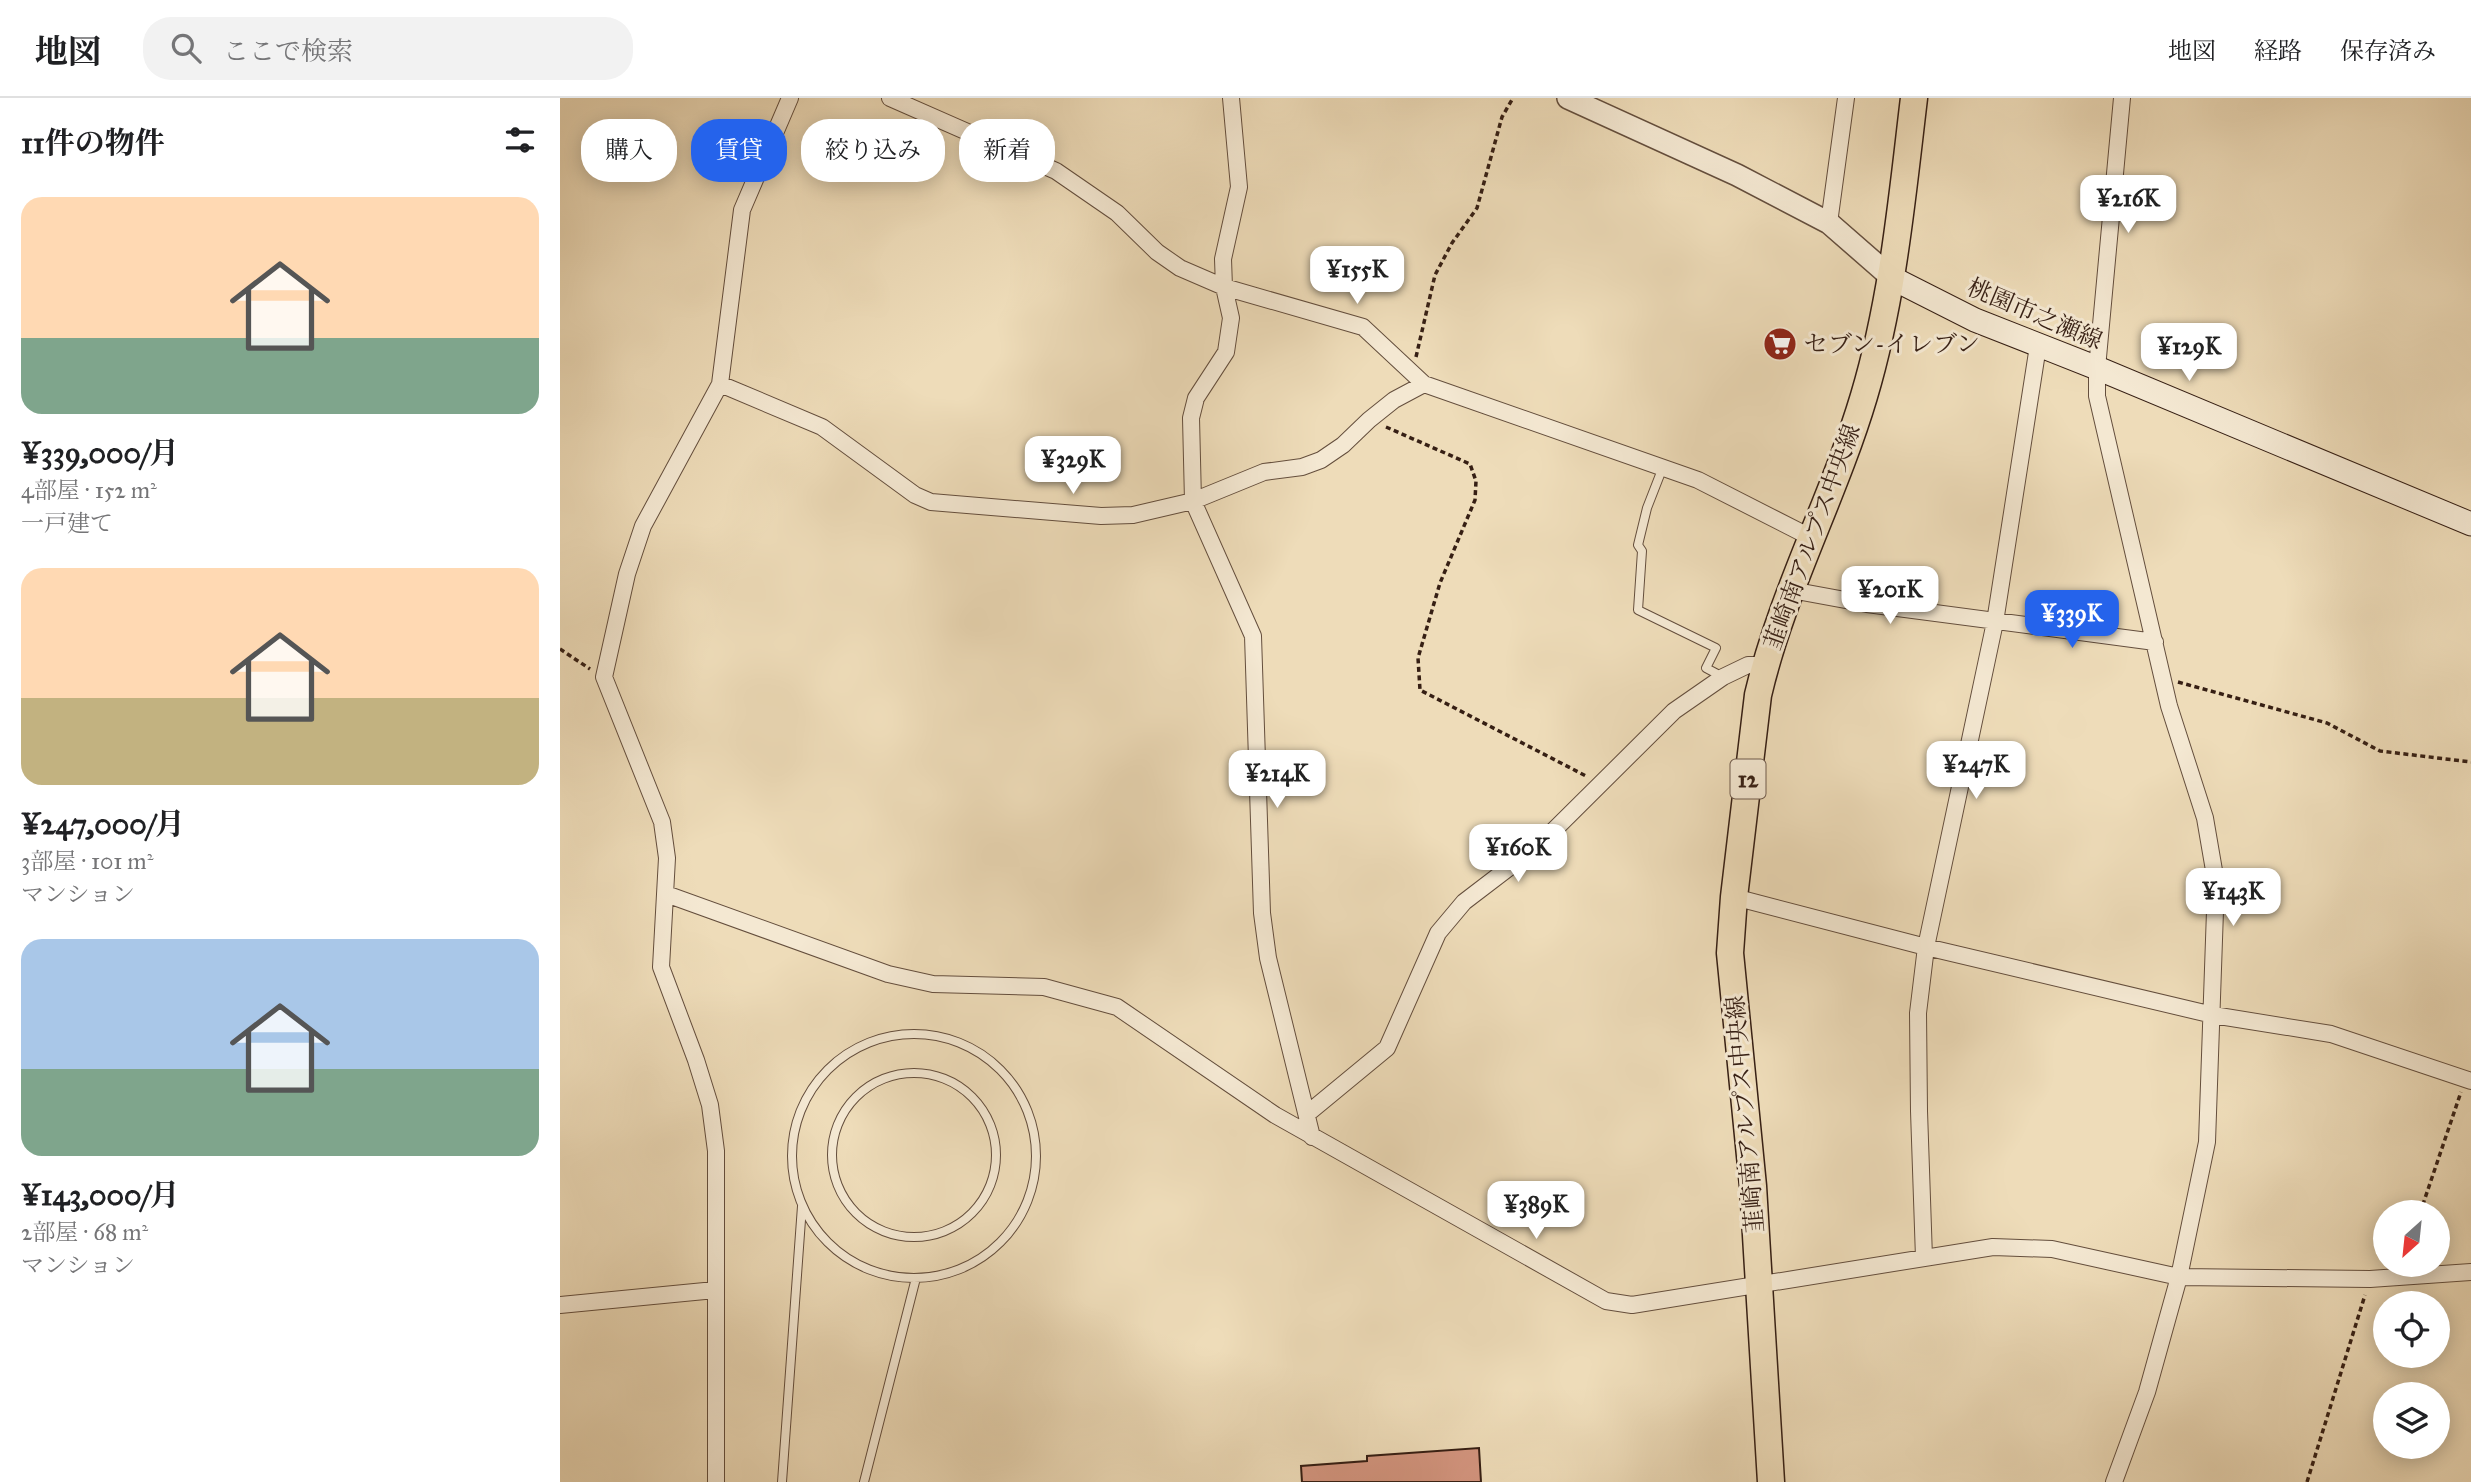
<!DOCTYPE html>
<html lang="ja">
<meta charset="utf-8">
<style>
body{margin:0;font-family:"IM FELL Great Primer","Noto Serif JP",serif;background:#f2f2f2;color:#202124;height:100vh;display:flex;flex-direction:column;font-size:26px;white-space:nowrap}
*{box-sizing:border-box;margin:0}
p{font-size:23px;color:#757577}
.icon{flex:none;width:38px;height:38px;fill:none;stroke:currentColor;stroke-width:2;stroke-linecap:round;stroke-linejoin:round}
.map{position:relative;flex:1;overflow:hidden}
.panel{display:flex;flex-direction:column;background:#fff;width:560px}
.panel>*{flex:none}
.guide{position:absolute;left:21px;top:21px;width:665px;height:63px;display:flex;gap:14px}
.needle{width:46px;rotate:207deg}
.controls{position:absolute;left:1813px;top:1102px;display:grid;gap:14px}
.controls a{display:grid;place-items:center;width:77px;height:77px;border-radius:50%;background:#fff;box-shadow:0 4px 18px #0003;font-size:35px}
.price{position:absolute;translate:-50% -60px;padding:0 16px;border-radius:14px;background:#fff;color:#222;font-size:23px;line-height:46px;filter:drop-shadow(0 2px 4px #0008)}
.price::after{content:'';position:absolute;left:50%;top:42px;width:21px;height:16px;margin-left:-10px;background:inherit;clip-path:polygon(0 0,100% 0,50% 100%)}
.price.on{background:#2563eb;color:#fff}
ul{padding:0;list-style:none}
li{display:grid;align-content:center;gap:14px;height:371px;padding:0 21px}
li span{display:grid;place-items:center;height:217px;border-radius:21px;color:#555}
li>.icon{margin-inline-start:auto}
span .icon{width:126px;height:126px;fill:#fffc;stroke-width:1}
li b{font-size:30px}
h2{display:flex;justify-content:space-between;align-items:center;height:84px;padding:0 21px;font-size:30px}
.chip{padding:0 24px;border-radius:28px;background:#fff;box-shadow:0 4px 18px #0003;font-size:24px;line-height:63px}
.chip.on{background:#2563eb;color:#fff}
header{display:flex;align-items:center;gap:42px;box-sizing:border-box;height:98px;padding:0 35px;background:#fff;border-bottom:2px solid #e0e0e0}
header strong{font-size:33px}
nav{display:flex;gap:38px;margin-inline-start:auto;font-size:24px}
.search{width:490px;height:63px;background:#f2f2f2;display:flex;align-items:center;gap:18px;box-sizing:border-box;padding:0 24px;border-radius:28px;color:#757577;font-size:26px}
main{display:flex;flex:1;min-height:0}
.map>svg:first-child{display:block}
.building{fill:#d3957f;stroke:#361f14;stroke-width:2}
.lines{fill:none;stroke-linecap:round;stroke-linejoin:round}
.service-casing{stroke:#644e3d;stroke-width:10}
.minor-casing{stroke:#644e3d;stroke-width:18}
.tertiary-casing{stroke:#644e3d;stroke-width:24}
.secondary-casing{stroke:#361f14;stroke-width:25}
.primary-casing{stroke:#361f14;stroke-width:29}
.path{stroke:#361f14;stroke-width:3.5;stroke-dasharray:5 3.5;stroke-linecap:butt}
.service{stroke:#f4e8d2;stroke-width:8}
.minor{stroke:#f4e8d2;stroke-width:16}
.tertiary{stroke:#f4e8d2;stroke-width:21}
.secondary{stroke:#f4e8d2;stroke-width:23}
.primary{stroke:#eedcb9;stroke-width:26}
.labels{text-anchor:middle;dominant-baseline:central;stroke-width:6;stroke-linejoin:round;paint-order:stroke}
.shield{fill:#f4e8d2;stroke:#6f5b4d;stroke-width:2}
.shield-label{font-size:23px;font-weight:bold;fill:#361f14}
.street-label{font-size:24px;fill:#361f14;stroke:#f4e8d2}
.poi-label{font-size:24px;fill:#361f14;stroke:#f4e8d2;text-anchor:start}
</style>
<header>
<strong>地図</strong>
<div class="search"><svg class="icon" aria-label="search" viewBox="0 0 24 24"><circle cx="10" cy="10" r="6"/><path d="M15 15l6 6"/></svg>ここで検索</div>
<nav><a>地図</a><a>経路</a><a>保存済み</a></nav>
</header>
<main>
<section class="panel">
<h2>11件の物件<svg class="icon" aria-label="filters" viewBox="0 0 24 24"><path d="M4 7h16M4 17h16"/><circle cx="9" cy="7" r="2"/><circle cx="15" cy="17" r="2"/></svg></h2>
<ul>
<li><span style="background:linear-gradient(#ffd9b3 65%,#7fa58c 0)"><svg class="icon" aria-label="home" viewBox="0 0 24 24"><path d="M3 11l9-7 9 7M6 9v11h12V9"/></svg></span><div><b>¥339,000/月</b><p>4部屋 · 152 m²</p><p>一戸建て</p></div></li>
<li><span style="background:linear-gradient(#ffd9b3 60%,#c2b280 0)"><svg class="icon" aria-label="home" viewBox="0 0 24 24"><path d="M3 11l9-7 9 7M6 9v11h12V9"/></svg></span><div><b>¥247,000/月</b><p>3部屋 · 101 m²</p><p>マンション</p></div></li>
<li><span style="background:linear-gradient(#a9c7e8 60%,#7fa58c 0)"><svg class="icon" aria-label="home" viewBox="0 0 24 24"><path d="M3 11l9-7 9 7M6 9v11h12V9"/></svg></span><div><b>¥143,000/月</b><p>2部屋 · 68 m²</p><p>マンション</p></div></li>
</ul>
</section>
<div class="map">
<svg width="1911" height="1384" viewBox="0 0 1911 1384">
<rect width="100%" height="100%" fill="#eedcb9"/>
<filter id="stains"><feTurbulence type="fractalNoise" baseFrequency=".00286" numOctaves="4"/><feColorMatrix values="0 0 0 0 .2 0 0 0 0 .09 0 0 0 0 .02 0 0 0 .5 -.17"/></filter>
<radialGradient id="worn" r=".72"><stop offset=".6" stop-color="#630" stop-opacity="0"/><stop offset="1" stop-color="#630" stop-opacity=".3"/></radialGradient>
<path class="building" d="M919,1350L921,1384H742L741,1368L807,1363V1358Z"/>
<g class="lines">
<defs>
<path id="service" d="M1103,369L1087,410L1078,447L1082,453L1078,512L1156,550L1146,570L1163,579
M232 1058a122 122 0 1 1 244 0a122 122 0 1 1-244 0Z
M272 1057a82 82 0 1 1 164 0a82 82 0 1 1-164 0Z
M222,1384L242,1108
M304,1384L356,1180"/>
<path id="minor" d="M330,0L496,73L557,115L597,154L620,170L664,189L803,229L864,286L1138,382L1252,440
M671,0L679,89L663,161L664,189L671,220L666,254L636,300L631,320L633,403L693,538L702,815L708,860L752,1039
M1269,125L1286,0
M160,286L262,329L355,397L371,404L541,418L573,417L633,403L704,374L742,369L761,362L783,347L809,322L834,302L864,286
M1231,492L1307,506L1595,544
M106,796L328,876L373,886L484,889L557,909L715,1017L1046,1203L1072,1207L1433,1149L1492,1151L1619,1179L1810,1181L1911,1174
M1174,799L1366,849L1653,917L1771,936L1911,983
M747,1016L827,950L878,835L904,804L980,746L1114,613L1163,579L1188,567H1205
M1364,1160L1359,1013L1358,915L1366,849L1435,524L1478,248
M0,1207L155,1192
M156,1384V1053L150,1007L136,962L101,869L107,760L102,724L44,579L67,476L83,428L160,286L182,112L230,0
M1554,1384L1587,1294L1619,1179L1647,1044L1656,784L1645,720L1609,608L1537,298V270L1562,0"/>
<path id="tertiary" d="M1008,0L1177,77L1269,125L1332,180"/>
<path id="secondary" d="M1332,180L1415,222L1537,270L1911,426"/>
<path id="primary" d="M1211,1384L1193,1088L1170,855L1174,799L1198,597C1222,494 1274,399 1304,298C1333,201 1342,100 1354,0"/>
</defs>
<use href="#service" class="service-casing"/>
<use href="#minor" class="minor-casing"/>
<use href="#tertiary" class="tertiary-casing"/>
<use href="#secondary" class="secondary-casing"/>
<use href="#primary" class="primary-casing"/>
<path class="path" d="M856,259L875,177L892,145L917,110L942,19L953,0
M826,329L910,366L916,383L915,402L880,485L858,560L860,592L1026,678
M0,551L30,571
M1618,584L1767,625L1820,653L1911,664
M1860,1115L1901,994
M1747,1384L1805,1197"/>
<use href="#service" class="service"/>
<use href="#minor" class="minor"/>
<use href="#tertiary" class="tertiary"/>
<use href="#secondary" class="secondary"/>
<use href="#primary" class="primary"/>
</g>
<defs>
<symbol id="supermarket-disc" viewBox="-11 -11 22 22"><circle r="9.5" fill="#8f2418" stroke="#f4e8d2"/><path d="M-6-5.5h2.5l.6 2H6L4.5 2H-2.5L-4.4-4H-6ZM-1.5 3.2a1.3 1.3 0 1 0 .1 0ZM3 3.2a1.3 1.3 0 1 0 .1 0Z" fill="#fff"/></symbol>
</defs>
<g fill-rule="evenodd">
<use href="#supermarket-disc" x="1201" y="227" width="38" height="38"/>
</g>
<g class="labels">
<rect class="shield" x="1170.5" y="661.5" width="35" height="39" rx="5"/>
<g class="shield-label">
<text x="1188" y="681">12</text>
</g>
<g class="street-label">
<text transform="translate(1475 216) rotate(23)">桃園市之瀬線</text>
<text transform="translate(1252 439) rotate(-70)">韮崎南アルプス中央線</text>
<text transform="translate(1185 1016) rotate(-95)">韮崎南アルプス中央線</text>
</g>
<g class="poi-label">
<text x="1244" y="246">セブン-イレブン</text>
</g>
</g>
<rect width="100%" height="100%" filter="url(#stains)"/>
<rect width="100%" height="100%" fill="url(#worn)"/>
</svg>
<div class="controls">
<a><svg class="needle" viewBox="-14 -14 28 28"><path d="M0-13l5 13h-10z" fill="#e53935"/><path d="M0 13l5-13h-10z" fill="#757577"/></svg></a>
<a><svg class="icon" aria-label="locate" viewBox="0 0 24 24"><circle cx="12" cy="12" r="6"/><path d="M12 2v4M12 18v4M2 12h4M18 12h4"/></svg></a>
<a><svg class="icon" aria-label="layers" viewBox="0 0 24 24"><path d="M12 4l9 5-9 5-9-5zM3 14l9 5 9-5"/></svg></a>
</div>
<b class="price" style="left:1568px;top:137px">¥216K</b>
<b class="price" style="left:797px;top:208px">¥155K</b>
<b class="price" style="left:1629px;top:285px">¥129K</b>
<b class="price" style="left:513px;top:398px">¥329K</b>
<b class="price" style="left:1330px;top:528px">¥201K</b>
<b class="price on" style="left:1512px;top:552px">¥339K</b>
<b class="price" style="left:1416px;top:703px">¥247K</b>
<b class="price" style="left:717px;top:712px">¥214K</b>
<b class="price" style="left:958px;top:786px">¥160K</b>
<b class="price" style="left:1673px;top:830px">¥143K</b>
<b class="price" style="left:976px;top:1143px">¥389K</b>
<div class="guide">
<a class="chip">購入</a>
<a class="chip on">賃貸</a>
<a class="chip">絞り込み</a>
<a class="chip">新着</a>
</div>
</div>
</main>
